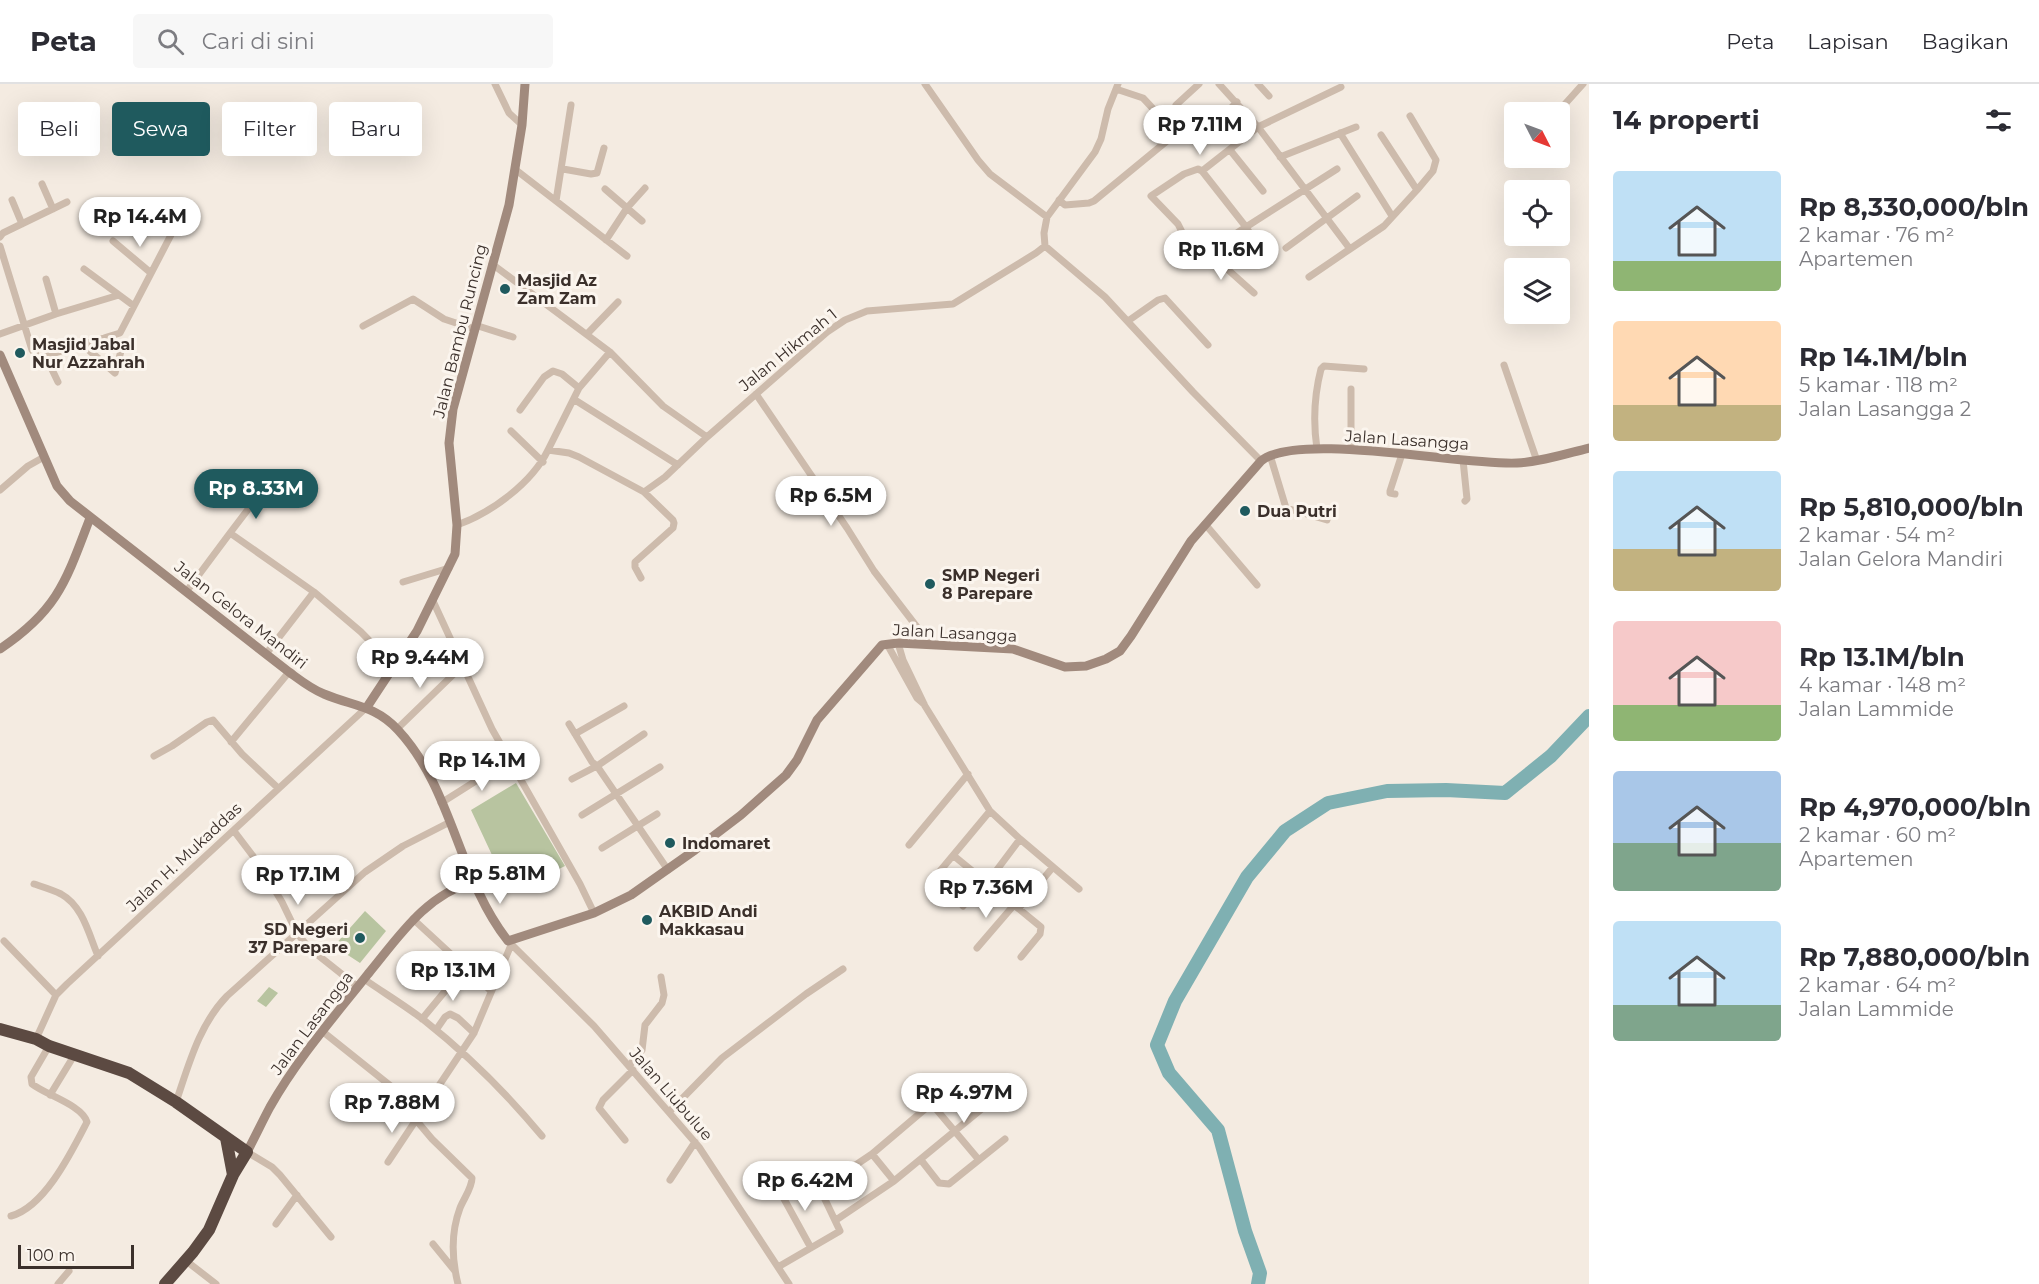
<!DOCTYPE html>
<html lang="id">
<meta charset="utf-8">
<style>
body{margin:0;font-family:Montserrat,sans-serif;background:#f7f7f7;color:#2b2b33;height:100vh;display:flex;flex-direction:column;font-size:22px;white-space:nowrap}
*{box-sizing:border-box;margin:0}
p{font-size:20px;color:#7c7c81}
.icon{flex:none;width:33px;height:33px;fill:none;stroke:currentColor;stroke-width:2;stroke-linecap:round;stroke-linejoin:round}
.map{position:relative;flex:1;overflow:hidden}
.panel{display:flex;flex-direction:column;background:#fff;width:450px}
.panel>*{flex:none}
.banner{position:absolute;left:18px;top:18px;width:570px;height:54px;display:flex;gap:12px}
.needle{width:39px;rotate:132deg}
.controls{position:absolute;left:1504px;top:18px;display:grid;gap:12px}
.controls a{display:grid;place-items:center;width:66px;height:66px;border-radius:6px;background:#fff;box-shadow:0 6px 24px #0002;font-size:30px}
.scale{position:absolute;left:18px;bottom:15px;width:116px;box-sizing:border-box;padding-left:6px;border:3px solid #3b302b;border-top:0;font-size:16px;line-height:21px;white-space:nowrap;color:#3b302b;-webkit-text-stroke:4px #fbf5ee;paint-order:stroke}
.price{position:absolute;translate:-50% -51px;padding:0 14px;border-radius:21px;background:#fff;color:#222;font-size:20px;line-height:39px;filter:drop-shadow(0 2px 3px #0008)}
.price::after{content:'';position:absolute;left:50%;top:36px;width:18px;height:14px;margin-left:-9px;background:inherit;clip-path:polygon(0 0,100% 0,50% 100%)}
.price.active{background:#1f5a5e;color:#fff}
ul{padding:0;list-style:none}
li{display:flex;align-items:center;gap:18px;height:150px;padding:0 24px}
li span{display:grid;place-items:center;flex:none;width:168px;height:120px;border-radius:6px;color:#555}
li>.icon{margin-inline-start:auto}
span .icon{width:72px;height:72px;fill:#fffc;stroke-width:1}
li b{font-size:26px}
h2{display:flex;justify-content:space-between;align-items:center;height:72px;padding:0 24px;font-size:26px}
.chip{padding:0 21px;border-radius:6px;background:#fff;box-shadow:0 6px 24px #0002;font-size:21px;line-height:54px}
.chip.active{background:#1f5a5e;color:#fff}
header{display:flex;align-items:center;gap:36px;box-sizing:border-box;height:84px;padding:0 30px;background:#fff;border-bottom:2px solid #e1e1e2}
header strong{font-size:28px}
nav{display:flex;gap:33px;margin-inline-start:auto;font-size:21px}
.search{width:420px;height:54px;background:#f7f7f7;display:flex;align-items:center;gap:15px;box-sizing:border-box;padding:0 21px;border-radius:6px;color:#7c7c81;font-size:22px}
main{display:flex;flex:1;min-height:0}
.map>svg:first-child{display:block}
.green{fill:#b8c4a0}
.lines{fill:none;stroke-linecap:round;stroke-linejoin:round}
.river{stroke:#7fb0b2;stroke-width:14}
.street{stroke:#cdbbac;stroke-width:7}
.secondary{stroke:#a18a7d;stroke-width:9}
.highway{stroke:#5c4a42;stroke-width:12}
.poi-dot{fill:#1f5a5e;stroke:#fbf5ee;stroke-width:2}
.labels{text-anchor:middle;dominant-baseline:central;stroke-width:6;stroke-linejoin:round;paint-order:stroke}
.poi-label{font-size:16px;font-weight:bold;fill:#3b302b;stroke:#fbf5ee;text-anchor:start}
.street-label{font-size:16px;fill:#3b302b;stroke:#fbf5ee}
</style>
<header>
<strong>Peta</strong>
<div class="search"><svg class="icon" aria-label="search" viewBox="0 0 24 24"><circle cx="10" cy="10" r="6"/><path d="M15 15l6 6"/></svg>Cari di sini</div>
<nav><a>Peta</a><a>Lapisan</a><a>Bagikan</a></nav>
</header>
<main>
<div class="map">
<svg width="1589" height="1200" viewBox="0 0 1589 1200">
<rect width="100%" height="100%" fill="#f4ebe1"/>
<path class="green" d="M516,699L565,782L517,806L492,771L471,726Z
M365,827L386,847L360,879L334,862Z
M269,903L278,909L266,923L257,917Z"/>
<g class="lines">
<path class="river" d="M1258,1200L1260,1189L1245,1147L1218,1046L1169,989L1157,961L1175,917L1247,793L1285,747L1328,719L1387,707L1446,706L1505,709L1551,672L1589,632"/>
<path class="street" d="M495,0L509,29L522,41
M925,0L978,76L990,90L1047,133
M1219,0L1258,43L1350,165L1384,142L1417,106L1381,51
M1258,0L1269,12
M1565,20L1583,0
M1176,21L1199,0
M1410,32L1436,76L1433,87L1417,106
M1198,49L1225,30L1237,18
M1340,49L1392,132
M1230,66L1263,107
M1280,73L1356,43
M563,85L591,90L597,89L604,64
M516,86L627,172
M1202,87L1246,143L1337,85
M42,100L53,125
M605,105L642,137
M12,116L22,140
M1059,116L1065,121L1089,119L1094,117L1173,52V46L1143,14L1116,5
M556,117L571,21
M0,153L3,149L67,118
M606,156L627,124L645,104
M113,157L151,189
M0,162L32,266L39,274L120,249L172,149
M1045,162L1105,213L1193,308L1261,377
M1286,164L1357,112
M1206,166L1254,209
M1265,173L1246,143L1231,153L1220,152L1208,165L1201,166L1182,148L1178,140L1151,112L1184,90L1198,85L1202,87L1258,43L1341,3
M492,180L610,268L663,322L707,353
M84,185L134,222
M1309,193L1350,165
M46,195L56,230
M1128,237L1158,216L1165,214L1208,261
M475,241L513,253
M363,242L413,215L444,235L474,245
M0,250L56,230L119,211
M587,250L618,218
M83,261L115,289L121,267L105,254
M46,273L58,298
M1504,281L1537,377
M756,310L847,444L874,487L930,560
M575,316L678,381
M520,326L544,293L553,287L562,290L579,304
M511,347L543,378
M1317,365C1313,338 1314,312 1321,285L1324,282L1364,285
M548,366L579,304L610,268
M1351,366V305
M1270,371L1286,424L1327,436
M1463,376L1467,415L1465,417
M0,406L28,382L44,373
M1395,410L1390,409V407L1402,370
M1205,440L1257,501
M457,441C491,429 532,399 548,366L569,369L579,373L644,408L665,393L707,353L827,248L845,236L867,227L953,220L1036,169L1045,162L1044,149L1047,133L1095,68L1101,55L1108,25L1118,0
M230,449L262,407
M641,494L635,483V478L673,444L674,439L673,436L644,408
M403,498L449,484
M186,508L230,449L314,508L361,548L395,583
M433,517L492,645L580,800L594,829
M898,559L903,576L925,622L990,727L935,793
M887,560L917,614L924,620
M266,570L314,508
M569,640L592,678L597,682L668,786
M397,645L462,582
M575,650L624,622
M231,658L289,588
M154,672L172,662L207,638L213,636L242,670L278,704
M572,695L597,682L644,650
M441,719L509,676
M582,731L660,683
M234,747L259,780L282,818L297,849L309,864L358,903
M1020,755L1079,805
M909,761L968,690
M602,764L657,730
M954,772L1041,843L1040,850L1021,873
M987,799L1020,755L990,727
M34,800C43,803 53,806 61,810C83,822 89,851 98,872
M963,822L984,796
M1019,824L1053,783
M413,835L491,907
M4,857L56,911
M508,857L594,942L699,1063L789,1200
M977,864L1014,821
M364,895C384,909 406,922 425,937C468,971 507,1010 542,1052
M422,935L465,883
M436,946L445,933L450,930L458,934L474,949
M322,947L422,1027
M36,955L56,911L67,900L367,623
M629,982L642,966L645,941L662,919L664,911L661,893
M50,1011L75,970
M176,1018C189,980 199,941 227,912L365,788L403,762L450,738
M931,1019L979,1076
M670,1027L722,974L806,910L843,885
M625,1056L599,1024L603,1016L633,986
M247,1068L272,1083L280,1091L331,1153
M872,1070L894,1097
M921,1076L939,1099L949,1100L1005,1055
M388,1078L416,1036
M670,1096L695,1058
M778,1104L811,1164
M820,1105L872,1070L958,997
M11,1132C45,1123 72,1067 87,1038C82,1021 46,1011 32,1000L31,993L49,962
M836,1136L894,1097L1001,1009
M276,1140L297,1111
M433,1160L455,1187
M185,1176L216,1200
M778,1183L840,1147L810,1084
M58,1200L69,1187
M458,1200C452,1176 451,1148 460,1124C464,1114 472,1104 472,1094L432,1055L416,1036L474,949L511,861"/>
<path class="secondary" d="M0,271L57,402L70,417L289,588C300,596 311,605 324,610C352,622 375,621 398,646C453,705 458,794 508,857L594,829L631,811L695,766L741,731L786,691L797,676L817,636L882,561L898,559L1013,565L1065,583L1086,582L1106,575L1120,567L1131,552L1191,457L1261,377C1297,347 1464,382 1517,379C1541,378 1565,370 1589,364
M0,565C58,526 66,497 90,434
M367,623L417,547L455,470L457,441L449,359L453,325L509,121L522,41L525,0
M247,1068C255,1053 262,1038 270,1023C297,975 334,933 368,890C398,854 425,811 473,798"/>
<path class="highway" d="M0,945L36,955L49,962L129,989L176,1018L247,1068L233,1091L209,1146L193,1168L165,1200
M226,1054L233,1091"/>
</g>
<g class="poi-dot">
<circle cx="505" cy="205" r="6"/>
<circle cx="20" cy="269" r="6"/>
<circle cx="1245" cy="427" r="6"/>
<circle cx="930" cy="500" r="6"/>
<circle cx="670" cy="759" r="6"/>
<circle cx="647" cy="836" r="6"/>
<circle cx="360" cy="854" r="6"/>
</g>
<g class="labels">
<g class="poi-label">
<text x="517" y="196">Masjid Az<tspan x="517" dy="18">Zam Zam</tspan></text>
<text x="32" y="260">Masjid Jabal<tspan x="32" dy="18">Nur Azzahrah</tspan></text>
<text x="1257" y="427">Dua Putri</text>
<text x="942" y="491">SMP Negeri<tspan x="942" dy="18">8 Parepare</tspan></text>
<text x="682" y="759">Indomaret</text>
<text x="659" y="827">AKBID Andi<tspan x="659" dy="18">Makkasau</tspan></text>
<text x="348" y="845" text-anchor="end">SD Negeri<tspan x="348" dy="18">37 Parepare</tspan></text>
</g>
<g class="street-label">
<text transform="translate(460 247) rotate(-76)">Jalan Bambu Runcing</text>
<text transform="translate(788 266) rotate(-39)">Jalan Hikmah 1</text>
<text transform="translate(1407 356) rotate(4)">Jalan Lasangga</text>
<text transform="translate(241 531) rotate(38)">Jalan Gelora Mandiri</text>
<text transform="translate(955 549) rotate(3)">Jalan Lasangga</text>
<text transform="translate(184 773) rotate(-43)">Jalan H. Mukaddas</text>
<text transform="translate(312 939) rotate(-53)">Jalan Lasangga</text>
<text transform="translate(671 1010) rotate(49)">Jalan Liubulue</text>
</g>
</g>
</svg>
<div class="controls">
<a><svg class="needle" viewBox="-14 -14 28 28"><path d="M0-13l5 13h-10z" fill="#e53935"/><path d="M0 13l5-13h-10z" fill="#7c7c81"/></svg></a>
<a><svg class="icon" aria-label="locate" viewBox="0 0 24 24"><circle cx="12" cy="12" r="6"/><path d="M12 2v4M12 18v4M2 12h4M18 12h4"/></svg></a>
<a><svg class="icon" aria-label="layers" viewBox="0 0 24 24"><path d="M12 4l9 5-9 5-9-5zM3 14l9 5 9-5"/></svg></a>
</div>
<div class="scale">100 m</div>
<b class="price" style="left:1200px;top:72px">Rp 7.11M</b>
<b class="price" style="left:140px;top:164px">Rp 14.4M</b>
<b class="price" style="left:1221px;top:197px">Rp 11.6M</b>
<b class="price active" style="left:256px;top:436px">Rp 8.33M</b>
<b class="price" style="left:831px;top:443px">Rp 6.5M</b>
<b class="price" style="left:420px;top:605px">Rp 9.44M</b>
<b class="price" style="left:482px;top:708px">Rp 14.1M</b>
<b class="price" style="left:500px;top:821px">Rp 5.81M</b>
<b class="price" style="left:298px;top:822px">Rp 17.1M</b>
<b class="price" style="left:986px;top:835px">Rp 7.36M</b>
<b class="price" style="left:453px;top:918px">Rp 13.1M</b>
<b class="price" style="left:964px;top:1040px">Rp 4.97M</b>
<b class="price" style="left:392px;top:1050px">Rp 7.88M</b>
<b class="price" style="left:805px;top:1128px">Rp 6.42M</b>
<div class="banner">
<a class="chip">Beli</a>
<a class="chip active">Sewa</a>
<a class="chip">Filter</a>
<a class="chip">Baru</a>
</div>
</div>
<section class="panel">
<h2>14 properti<svg class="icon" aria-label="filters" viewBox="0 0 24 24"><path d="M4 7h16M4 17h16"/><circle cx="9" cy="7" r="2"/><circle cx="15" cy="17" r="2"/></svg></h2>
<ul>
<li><span style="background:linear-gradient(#bfe0f5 75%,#8fb573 0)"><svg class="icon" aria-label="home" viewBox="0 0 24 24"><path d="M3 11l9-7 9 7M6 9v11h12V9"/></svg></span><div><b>Rp 8,330,000/bln</b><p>2 kamar · 76 m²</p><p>Apartemen</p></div></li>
<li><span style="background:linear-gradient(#ffd9b3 70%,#c2b280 0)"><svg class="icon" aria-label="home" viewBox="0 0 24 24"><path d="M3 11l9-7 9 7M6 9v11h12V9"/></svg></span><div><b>Rp 14.1M/bln</b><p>5 kamar · 118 m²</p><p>Jalan Lasangga 2</p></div></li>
<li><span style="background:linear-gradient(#bfe0f5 65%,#c2b280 0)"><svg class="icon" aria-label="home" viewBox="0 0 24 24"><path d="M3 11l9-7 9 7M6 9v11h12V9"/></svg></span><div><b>Rp 5,810,000/bln</b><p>2 kamar · 54 m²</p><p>Jalan Gelora Mandiri</p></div></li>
<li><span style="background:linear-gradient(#f6c9c9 70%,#8fb573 0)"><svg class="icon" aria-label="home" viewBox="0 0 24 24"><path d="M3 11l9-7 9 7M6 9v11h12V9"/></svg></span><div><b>Rp 13.1M/bln</b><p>4 kamar · 148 m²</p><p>Jalan Lammide</p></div></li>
<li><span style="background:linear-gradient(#a9c7e8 60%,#7fa58c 0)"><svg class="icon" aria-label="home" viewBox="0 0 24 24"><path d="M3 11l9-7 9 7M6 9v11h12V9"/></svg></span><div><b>Rp 4,970,000/bln</b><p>2 kamar · 60 m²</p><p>Apartemen</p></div></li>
<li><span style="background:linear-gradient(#bfe0f5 70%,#7fa58c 0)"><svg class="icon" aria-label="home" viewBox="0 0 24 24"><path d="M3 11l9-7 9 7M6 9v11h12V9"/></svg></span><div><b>Rp 7,880,000/bln</b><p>2 kamar · 64 m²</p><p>Jalan Lammide</p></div></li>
</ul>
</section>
</main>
